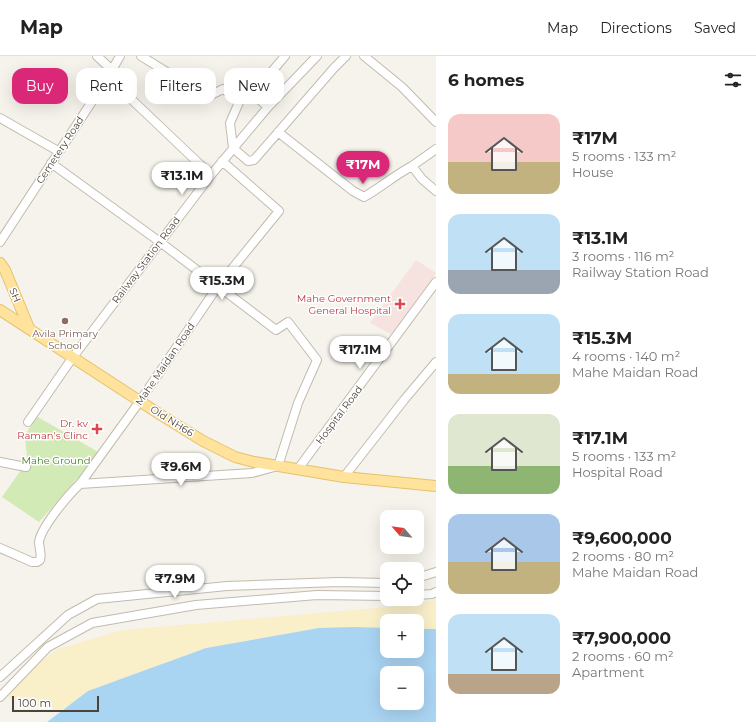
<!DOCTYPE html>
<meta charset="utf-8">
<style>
body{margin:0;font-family:Montserrat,sans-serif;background:#f2f2f2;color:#222;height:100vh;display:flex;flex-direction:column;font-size:15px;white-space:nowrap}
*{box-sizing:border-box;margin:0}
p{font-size:13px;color:#767676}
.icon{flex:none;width:22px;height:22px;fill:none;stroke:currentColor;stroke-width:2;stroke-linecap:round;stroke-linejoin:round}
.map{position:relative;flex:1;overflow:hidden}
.panel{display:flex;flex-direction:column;background:#fff;width:320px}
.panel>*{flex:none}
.top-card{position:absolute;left:12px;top:12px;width:364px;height:36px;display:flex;gap:8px}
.needle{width:26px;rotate:298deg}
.fabs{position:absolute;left:380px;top:454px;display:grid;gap:8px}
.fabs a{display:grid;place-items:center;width:44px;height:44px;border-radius:8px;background:#fff;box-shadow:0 4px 16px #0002;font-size:20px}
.scale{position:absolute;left:12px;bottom:10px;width:87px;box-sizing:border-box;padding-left:4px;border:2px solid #4b4439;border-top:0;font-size:11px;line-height:14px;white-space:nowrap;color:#4b4439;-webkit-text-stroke:3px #fff;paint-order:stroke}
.price{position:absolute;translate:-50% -34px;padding:0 9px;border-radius:14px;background:#fff;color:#222;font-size:13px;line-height:26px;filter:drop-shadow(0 1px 2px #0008)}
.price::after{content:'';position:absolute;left:50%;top:24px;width:12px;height:9px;margin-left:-6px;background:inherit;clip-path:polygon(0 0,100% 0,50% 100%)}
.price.selected{background:#db2777;color:#fff}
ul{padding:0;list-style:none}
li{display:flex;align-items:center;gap:12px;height:100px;padding:0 12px}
li span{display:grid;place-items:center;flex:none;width:112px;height:80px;border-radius:12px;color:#555}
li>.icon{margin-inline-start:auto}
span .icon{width:48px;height:48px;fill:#fffc;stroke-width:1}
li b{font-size:17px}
h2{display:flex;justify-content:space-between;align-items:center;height:48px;padding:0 12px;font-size:17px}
.chip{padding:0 14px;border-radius:12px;background:#fff;box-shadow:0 4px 16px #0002;font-size:14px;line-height:36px}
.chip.selected{background:#db2777;color:#fff}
header{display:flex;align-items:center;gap:24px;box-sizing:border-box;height:56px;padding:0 20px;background:#fff;border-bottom:1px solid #e0e0e0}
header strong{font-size:19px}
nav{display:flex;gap:22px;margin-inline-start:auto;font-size:14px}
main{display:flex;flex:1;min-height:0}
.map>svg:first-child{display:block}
.medical{fill:#f6e3e0}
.green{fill:#d2eab5}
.sand{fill:#f9efc9}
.water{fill:#a9d4f2;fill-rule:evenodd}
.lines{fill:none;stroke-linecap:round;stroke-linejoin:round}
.minor-casing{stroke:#c2bbae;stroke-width:10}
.major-casing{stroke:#e6c16a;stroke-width:12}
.minor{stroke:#fff;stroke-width:8}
.major{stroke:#ffe39c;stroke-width:10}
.health-dot{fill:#e0444e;stroke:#fff;stroke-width:1.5}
.education-dot{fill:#8d6e63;stroke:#fff;stroke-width:1.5}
.labels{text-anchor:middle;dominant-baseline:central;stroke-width:3;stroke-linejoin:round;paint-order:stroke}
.street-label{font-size:10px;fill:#4b4439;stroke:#fff}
.health-label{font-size:10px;fill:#be3a42;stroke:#fff;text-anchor:end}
.education-label{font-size:10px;fill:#785e54;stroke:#fff}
.park-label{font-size:10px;fill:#4a7f2a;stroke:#fff}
</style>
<header>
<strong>Map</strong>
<nav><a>Map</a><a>Directions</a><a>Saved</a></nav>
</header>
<main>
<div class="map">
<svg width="436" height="666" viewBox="0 0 436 666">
<rect width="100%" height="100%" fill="#f6f3ec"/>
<path class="medical" d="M416,204L436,217L394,280L370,267Z"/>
<path class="green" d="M36,360L100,397L39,466L2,441L21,414L27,401L25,380Z"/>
<path class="sand" d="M436,544V573H417V565H387V572H319L206,592L88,635L61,655L8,642L23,618L58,593L122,574L411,549Z"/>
<path class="water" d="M354,571L387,572V595H417V573H436V666H47L88,635L206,592L319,572ZM387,617H417V647H387Z"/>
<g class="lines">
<defs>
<path id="minor" d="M97,0L112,14
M141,0L207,41L223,33L240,44L230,67L233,92L248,105L254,104L334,12L346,0
M364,0L402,31L436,66
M108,21L120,0
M268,51L253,38L285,0
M0,62L58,95
M278,76L353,135L364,141C380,132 395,119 412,110L422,123L436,135
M51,107L160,186L276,274L288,266L317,304L298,347L278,410L252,417L80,428
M412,110L436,93
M0,186L108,21L211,119
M28,366L73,301L211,119L268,51L317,0
M0,406L26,411
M298,413L436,226
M344,421L404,344L436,306
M0,492L32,506H37L40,504C42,497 39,492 39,486C41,471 69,438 80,428L140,345L218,230L279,155L222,105
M417,522L436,516
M417,539L432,538L436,536
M0,621L68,559L97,543L227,530L338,526L387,527
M0,641L48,591L92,567L196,549L317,539L387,540"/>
<path id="major" d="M0,207L5,214L29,272
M0,254L161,359L203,385L235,401L254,406L344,421L436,430"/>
</defs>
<use href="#minor" class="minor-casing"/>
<use href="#major" class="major-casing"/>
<use href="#minor" class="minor"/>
<use href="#major" class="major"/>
</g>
<g class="health-dot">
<path d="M398 242h4v4h4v4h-4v4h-4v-4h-4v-4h4z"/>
<path d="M95 367h4v4h4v4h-4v4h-4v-4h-4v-4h4z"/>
</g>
<circle class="education-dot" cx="65" cy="265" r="4"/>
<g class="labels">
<g class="street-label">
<text transform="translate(60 94) rotate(-57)">Cemetery Road</text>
<text transform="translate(146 204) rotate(-53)">Railway Station Road</text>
<text transform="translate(15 239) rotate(67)">SH</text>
<text transform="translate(165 308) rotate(-56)">Mahe Maidan Road</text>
<text transform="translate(339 359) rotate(-53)">Hospital Road</text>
<text transform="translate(172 365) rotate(32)">Old NH66</text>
</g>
<g class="health-label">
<text x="391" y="242">Mahe Government<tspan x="391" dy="12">General Hospital</tspan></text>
<text x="88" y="367">Dr. kv<tspan x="88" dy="12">Raman's Clinc</tspan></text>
</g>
<g class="education-label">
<text x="65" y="277">Avila Primary<tspan x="65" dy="12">School</tspan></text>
</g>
<g class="park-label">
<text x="56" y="404">Mahe Ground</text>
</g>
</g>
</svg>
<div class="fabs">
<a><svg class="needle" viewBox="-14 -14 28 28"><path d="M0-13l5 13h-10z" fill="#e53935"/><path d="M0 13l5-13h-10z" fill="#767676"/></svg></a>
<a><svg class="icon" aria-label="locate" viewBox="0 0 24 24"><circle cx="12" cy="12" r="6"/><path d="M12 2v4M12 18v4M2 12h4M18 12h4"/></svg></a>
<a>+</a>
<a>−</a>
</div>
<div class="scale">100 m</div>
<b class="price selected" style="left:363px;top:129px">₹17M</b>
<b class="price" style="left:182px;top:140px">₹13.1M</b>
<b class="price" style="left:222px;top:245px">₹15.3M</b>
<b class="price" style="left:360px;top:314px">₹17.1M</b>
<b class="price" style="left:181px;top:431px">₹9.6M</b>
<b class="price" style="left:175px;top:543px">₹7.9M</b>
<div class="top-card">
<a class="chip selected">Buy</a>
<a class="chip">Rent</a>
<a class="chip">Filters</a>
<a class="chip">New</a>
</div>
</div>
<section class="panel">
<h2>6 homes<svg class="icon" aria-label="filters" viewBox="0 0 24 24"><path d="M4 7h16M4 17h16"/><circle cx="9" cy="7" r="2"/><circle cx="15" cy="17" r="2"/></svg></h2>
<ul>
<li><span style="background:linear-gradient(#f6c9c9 60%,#c2b280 0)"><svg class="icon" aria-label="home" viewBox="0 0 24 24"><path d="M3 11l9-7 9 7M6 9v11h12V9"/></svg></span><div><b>₹17M</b><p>5 rooms · 133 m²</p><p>House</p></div></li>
<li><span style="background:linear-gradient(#bfe0f5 70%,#9aa5b1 0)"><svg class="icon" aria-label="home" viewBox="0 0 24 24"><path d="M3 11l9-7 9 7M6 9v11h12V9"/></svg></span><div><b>₹13.1M</b><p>3 rooms · 116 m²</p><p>Railway Station Road</p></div></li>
<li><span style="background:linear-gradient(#bfe0f5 75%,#c2b280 0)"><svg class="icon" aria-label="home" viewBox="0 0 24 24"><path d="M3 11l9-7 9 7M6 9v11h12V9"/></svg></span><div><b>₹15.3M</b><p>4 rooms · 140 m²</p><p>Mahe Maidan Road</p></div></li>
<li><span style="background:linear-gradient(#dfe7d0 65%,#8fb573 0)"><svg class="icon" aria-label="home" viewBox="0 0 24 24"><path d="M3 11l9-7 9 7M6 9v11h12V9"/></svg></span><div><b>₹17.1M</b><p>5 rooms · 133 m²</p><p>Hospital Road</p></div></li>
<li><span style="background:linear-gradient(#a9c7e8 60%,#c2b280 0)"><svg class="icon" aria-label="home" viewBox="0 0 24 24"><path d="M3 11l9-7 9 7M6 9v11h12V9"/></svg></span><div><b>₹9,600,000</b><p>2 rooms · 80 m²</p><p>Mahe Maidan Road</p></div></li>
<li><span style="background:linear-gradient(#bfe0f5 75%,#b9a48a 0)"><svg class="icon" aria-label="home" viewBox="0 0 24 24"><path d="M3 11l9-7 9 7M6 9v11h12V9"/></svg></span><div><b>₹7,900,000</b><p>2 rooms · 60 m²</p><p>Apartment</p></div></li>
</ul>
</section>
</main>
